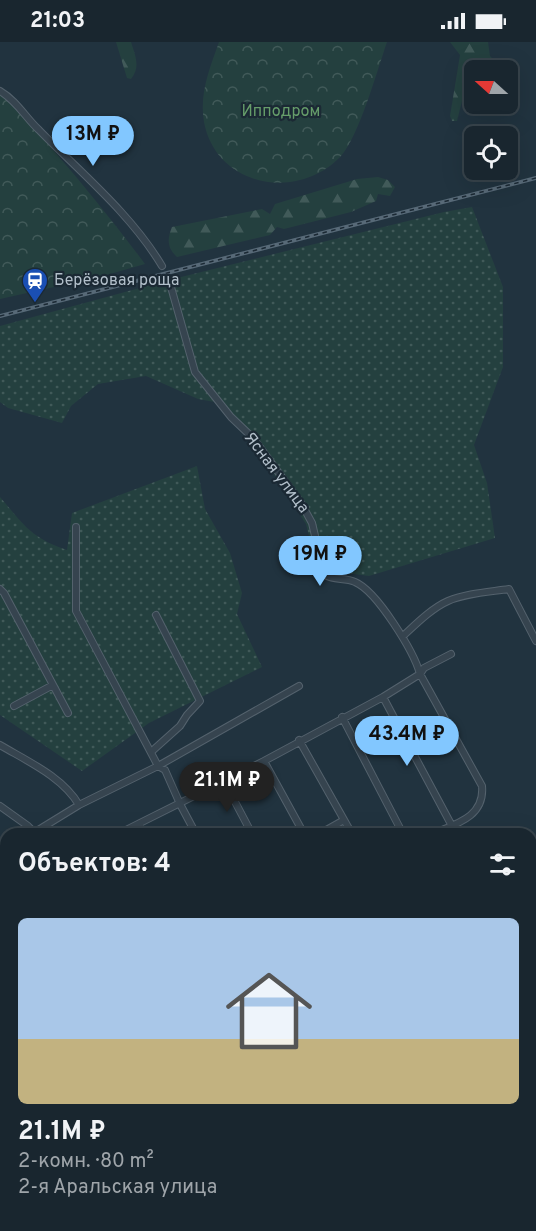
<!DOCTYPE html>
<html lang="ru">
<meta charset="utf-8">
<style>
body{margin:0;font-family:Overpass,sans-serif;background:#222e37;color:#f1f3f6;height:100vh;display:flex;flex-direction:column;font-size:22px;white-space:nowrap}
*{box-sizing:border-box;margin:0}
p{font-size:20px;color:#9fa5aa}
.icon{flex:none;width:33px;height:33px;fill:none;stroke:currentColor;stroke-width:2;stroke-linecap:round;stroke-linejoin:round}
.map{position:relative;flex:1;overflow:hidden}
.panel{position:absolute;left:0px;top:786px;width:537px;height:404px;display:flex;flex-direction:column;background:#19262f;border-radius:18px 18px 0 0;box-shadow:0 6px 24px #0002,0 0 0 2px #37434b}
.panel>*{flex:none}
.needle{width:39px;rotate:291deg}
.controls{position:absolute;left:464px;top:18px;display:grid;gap:12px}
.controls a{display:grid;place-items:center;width:54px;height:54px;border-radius:9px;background:#19262f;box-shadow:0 6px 24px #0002,0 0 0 2px #37434b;font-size:30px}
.price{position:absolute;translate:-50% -51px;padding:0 14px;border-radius:21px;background:#82c7ff;color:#111;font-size:20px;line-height:39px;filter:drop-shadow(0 2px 3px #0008)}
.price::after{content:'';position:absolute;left:50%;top:36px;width:18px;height:14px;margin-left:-9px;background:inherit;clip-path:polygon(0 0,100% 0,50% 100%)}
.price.active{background:#222;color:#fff}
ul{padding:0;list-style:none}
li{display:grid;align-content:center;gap:12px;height:318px;padding:0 18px}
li+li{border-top:2px solid #37434b}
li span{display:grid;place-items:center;height:186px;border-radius:9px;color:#555}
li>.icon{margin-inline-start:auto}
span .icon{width:108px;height:108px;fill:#fffc;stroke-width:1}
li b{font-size:26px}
h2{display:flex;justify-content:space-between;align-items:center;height:72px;padding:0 18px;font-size:26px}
.status{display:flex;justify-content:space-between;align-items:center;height:42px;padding:0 30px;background:#19262f;direction:ltr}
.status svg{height:16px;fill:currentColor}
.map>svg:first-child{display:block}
.grass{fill:url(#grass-dots)}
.forest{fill:url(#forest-firs)}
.park{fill:url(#park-crowns)}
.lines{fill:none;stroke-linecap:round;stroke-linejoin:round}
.minor-casing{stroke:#54626d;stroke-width:8}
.minor{stroke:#36444f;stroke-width:6}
.rail-casing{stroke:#576977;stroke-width:4}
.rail{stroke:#1b2934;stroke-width:1.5;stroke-dasharray:4.5;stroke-linecap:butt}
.labels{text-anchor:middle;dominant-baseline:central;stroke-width:4.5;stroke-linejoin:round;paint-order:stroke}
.park-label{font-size:16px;fill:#669d6a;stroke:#1b2934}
.poi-label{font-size:16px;fill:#b2bfca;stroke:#1b2934;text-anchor:start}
.street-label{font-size:16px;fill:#b2bfca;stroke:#1b2934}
</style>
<div class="status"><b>21:03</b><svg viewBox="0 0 49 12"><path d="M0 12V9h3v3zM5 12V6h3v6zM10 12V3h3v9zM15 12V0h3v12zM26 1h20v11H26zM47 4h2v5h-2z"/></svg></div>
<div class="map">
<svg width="536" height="1189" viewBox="0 0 536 1189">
<defs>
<pattern id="grass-dots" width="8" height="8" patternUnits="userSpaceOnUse" patternTransform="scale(1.5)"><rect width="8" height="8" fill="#24403f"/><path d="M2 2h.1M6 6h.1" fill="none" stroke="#415a59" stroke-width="1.8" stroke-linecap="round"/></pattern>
<pattern id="forest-firs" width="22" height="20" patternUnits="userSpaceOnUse" patternTransform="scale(1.5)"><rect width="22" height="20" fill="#24403f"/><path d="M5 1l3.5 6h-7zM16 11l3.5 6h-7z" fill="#415a59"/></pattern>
<pattern id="park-crowns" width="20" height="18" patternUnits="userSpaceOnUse" patternTransform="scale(1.5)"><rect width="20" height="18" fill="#24403f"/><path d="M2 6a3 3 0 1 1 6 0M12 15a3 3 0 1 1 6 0" fill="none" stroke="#415a59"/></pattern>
</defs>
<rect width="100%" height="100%" fill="#21333f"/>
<path class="grass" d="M472,165L503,245V325L474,403L487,441L495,496L369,534L317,527L306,482L273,431L220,361L198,357L146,334L98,342L71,364L62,381L8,366L0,360V284L169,238L444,170Z
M197,424L205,467L230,511L242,551L237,572L262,625L149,681L82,729L0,673V455C24,483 31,496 67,508L72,471Z"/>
<path class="forest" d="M116,0H131C135,13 141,25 131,37L127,36Z
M450,0H488L490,14L500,25V28H474V54L462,59L457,79H452L450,74L460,13Z
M378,135L388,138L395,145L390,154L378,152L376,159L351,170L284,187L277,185L270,193L177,215C167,206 167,197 172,185L262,167L270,172L275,162L357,137Z
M6,1059V1180L0,1175V1061Z
M10,1184H66L68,1189H13Z"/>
<path class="park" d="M219,0H387C377,29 359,94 341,114C298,160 216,145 204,80C199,51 210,26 219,0Z
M0,52C21,68 37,89 54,109C86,146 116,183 145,222L103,234L0,257Z"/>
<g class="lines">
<defs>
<path id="minor" d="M0,49C17,59 25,75 39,88C81,131 131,172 162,224
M169,238L195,330L231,375L253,396L301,461L312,481L324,532C332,539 345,535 355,540C377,549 414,610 420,632L482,744C485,775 456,782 432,792
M76,485V569L158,724L165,728L180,762L196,792
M0,547L4,551L68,671
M403,594C416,582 432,566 448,559C467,551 489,550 509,547L536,599
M383,655L452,784
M14,664L53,643
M342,675L403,792
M299,698L352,792
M0,703C27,719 63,735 79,763
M151,710L180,684L187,673L200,659L156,573
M264,719L304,792
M224,739L252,792
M0,764L28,784L36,792
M139,782L145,792
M35,790L79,763L158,724L299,644
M118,792L264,719L383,655L420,632L424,626L451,612
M319,792L344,778
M0,810L6,813
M536,833V834
M0,861L6,852
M531,972L536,983
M0,997L6,1004
M531,1082L536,1090
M531,1110L536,1108
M249,1184L252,1189
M309,1184L312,1189
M356,1184L359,1189
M409,1184L412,1189
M114,1189L122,1184
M202,1189L212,1184"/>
</defs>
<use href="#minor" class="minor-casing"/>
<use href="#minor" class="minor"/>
<defs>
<path id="rail" d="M0,274L536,136"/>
</defs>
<use href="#rail" class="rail-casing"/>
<use href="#rail" class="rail"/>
</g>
<defs>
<symbol id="station-pin" viewBox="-11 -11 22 30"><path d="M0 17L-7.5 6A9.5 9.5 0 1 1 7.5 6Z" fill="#1a4fb4" stroke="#1b2934"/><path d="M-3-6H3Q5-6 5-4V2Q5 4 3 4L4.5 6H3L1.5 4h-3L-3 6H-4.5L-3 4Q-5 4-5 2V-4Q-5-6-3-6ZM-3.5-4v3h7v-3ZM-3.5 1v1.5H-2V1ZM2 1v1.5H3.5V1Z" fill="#fff"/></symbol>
</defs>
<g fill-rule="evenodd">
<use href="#station-pin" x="20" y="224" width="30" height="40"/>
</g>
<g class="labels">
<g class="park-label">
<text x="281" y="70">Ипподром</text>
</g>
<g class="poi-label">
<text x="54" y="239">Берёзовая роща</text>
</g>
<g class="street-label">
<text transform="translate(276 431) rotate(53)">Ясная улица</text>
</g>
</g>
</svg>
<div class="controls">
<a><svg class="needle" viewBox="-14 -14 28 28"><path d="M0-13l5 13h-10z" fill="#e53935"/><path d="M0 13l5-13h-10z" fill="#9fa5aa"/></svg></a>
<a><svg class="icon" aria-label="locate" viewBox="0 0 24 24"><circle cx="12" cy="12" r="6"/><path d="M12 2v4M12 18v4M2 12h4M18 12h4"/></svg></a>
</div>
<b class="price" style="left:93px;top:125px">13M ₽</b>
<b class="price" style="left:320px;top:545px">19M ₽</b>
<b class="price" style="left:407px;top:725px">43.4M ₽</b>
<b class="price active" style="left:227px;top:771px">21.1M ₽</b>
<section class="panel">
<h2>Объектов: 4<svg class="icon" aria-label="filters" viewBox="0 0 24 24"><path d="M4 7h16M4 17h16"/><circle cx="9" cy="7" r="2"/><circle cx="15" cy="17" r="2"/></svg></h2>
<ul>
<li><span style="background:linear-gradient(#a9c7e8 65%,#c2b280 0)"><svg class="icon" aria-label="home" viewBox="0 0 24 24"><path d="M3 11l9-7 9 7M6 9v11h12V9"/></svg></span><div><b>21.1M ₽</b><p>2-комн. · 80 m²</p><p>2-я Аральская улица</p></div></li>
</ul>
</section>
</div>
